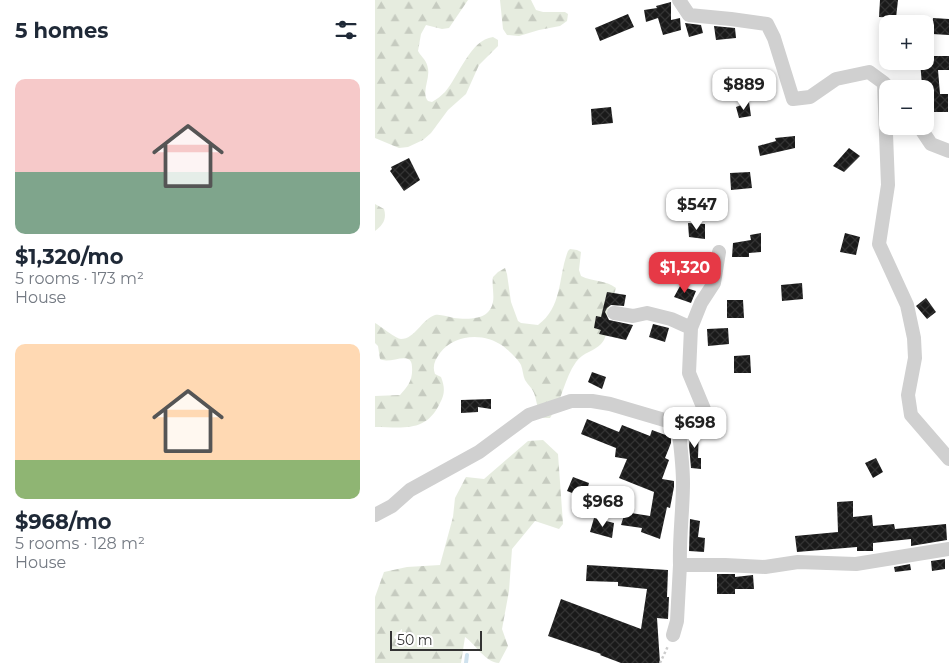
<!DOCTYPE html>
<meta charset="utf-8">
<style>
body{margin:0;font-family:Montserrat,sans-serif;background:#f6f6f7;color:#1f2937;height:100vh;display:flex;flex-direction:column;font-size:19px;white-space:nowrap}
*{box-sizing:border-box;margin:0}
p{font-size:16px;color:#747a83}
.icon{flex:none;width:28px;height:28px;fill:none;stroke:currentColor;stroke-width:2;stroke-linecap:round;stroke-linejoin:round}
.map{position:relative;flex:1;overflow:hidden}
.side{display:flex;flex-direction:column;background:#fff;width:375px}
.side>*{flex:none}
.controls{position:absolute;left:504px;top:15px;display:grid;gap:10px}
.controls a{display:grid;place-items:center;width:55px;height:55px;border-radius:10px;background:#fff;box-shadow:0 2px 12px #0003;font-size:25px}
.scale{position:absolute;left:15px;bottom:12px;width:92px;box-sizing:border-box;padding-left:5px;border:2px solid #333;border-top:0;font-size:14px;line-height:18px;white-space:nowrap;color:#333;-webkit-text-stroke:4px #fff;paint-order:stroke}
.price{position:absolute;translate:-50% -42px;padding:0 11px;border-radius:10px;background:#fff;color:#222;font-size:16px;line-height:32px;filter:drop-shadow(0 1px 2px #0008)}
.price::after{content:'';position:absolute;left:50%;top:30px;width:15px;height:11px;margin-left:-8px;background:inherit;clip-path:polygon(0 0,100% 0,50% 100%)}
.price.on{background:#e63946;color:#fff}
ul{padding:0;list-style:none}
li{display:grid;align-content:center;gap:10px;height:265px;padding:0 15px}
li span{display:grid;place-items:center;height:155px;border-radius:10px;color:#555}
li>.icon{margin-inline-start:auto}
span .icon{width:90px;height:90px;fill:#fffc;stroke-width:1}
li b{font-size:21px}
h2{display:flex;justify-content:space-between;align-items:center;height:60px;padding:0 15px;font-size:21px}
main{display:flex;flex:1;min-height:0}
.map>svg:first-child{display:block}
.forest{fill:url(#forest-firs)}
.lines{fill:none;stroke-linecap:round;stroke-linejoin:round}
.stream{stroke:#cfe2ee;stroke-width:4}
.building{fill:url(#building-cross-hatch)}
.path{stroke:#cdcdcd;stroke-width:2.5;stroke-dasharray:2.5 2.5;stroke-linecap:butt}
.minor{stroke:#d0d0d0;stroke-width:14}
</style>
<main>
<section class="side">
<h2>5 homes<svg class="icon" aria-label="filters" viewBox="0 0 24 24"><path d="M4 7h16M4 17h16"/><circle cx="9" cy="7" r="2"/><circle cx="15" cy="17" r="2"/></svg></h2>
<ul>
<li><span style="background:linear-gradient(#f6c9c9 60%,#7fa58c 0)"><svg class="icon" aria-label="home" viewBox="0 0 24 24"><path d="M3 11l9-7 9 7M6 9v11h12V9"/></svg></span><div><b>$1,320/mo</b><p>5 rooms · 173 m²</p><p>House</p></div></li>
<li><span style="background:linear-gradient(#ffd9b3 75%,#8fb573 0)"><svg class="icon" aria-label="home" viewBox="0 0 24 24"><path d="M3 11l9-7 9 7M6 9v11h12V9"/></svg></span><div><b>$968/mo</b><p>5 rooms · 128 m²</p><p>House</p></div></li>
</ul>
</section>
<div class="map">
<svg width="574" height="663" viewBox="0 0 574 663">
<defs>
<pattern id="forest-firs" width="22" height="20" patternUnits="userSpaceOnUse" patternTransform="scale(1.25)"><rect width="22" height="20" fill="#e6ecdf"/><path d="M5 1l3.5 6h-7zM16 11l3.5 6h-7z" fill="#c6cbc0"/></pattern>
<pattern id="building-cross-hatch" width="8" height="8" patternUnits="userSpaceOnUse" patternTransform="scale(1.25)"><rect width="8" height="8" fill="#1a1a1a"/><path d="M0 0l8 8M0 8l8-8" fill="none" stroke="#333"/></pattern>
</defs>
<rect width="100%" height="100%" fill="#fff"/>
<path class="forest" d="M0,0H93L74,28L67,29L51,25L46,34L43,51C47,58 52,60 53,69C55,79 46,93 53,101L57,102C62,99 66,96 70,92C84,76 95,40 118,37L123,40V46L104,65L91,94L73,110L56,133L48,140L33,147L24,148L0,138Z
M125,0H156L161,10L168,12H190L193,14L192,21L185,26L164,30L144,36L132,35L128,29Z
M0,204L9,209C12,219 8,225 0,231Z
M195,249L202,250L206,252L204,270L206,276C218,282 231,280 241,288C239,296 235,303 233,310C230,321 235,335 226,344C220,351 208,352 201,362C189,379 187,401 175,418H168C162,411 162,401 159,393C157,388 153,385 150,380C148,376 148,370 146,365C143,359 133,350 128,346C109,332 79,334 65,353C60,360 57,366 60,374L66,377C70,387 70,394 65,403C51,433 28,427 0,427V396L25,395C33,386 38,380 37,367C37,349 15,365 5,359L3,346L0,343V323C7,327 21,339 26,339C40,339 47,319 60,315C66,314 73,317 79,318C88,319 105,320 112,313C123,303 116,289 118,277L123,272L130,268L132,274L136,302L143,321L146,323L163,325C188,307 183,276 193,251Z
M168,440L183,454L188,524L184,529L160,521L137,549L134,591L127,629L133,646L124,663C110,662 101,645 90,637L86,663H0V597L9,572L32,567L65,565L78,517L80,498L91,477L109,479L153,441Z"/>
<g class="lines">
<path class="stream" d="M91,663L92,655"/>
</g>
<path class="building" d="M505,0H523L521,18L504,17Z
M296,2V20L305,18L306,30L288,35L283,18L271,22L269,10L282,8L281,6Z
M253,14L259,27L225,41L220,28Z
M558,18L574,19V35L557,34Z
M310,23L326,25L328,33L314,37Z
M339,26L360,28L361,38L341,40Z
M559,54V56H574V70H563L565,94H573V112H553L552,84L547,85L545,61H550V55Z
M374,102L376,116L364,118L361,107Z
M236,107L238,123L217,125L216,109Z
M420,136V148L385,156L383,146L401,141L400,138Z
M474,148L485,156L469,172L458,166Z
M34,158L45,180L29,191L15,171L17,169L16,167Z
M375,172L377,188L356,190L355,173Z
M313,223L330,224V239L314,237Z
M386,233V252L374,253V257H357L358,243L376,240L375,235Z
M470,233L485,237L481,255L465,252Z
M427,283L428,299L407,301L406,285Z
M305,286L321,291L316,303L299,297Z
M232,292L251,295L249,306L236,305L232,308L230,312L234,320L258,325L251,340L224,334L226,330L219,328L221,316L226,317Z
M551,298L561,312L552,319L541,306Z
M352,300H368L369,318H352Z
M278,324L294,328L290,342L274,337Z
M353,328L354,344L333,346L332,329Z
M375,355L376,373H359V356Z
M217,372L231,377L227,389L213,382Z
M116,399V409L103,407V412L86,413V400Z
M212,419L244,432L247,425L275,436L277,430L296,437V443L290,458L294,460L287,479L299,481V487L295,508L292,507L285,539L266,532L267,528L246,525L250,512L275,516L279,492L244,478L252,459L240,457L241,448L206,434Z
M324,426L323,458H326V469L316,468L314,445L317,428Z
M501,458L508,472L498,478L490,463Z
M198,477L214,483L210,498L192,491Z
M478,501V517L497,515L498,526L519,524L520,529L571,524L572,540L536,546V539L498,543V551H482V547L422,552L420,536L463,532L462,502Z
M219,518L239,523L237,538L215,532Z
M315,519L325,521L323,537L330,538L329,552L314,551Z
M570,559V569L557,571L556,561Z
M535,564L536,570L520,572L519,567Z
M212,565L293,570L292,597H294L293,619L282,618L285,663H246L225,655L226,654L173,636L186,599L266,629L272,589L243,586V582L211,581Z
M342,574H360V577L378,575L379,589H360V594H342Z"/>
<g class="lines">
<path class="path" d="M285,663L293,646"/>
<path class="minor" d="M304,0L314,15L356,19L392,24L399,38L418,99L435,97L461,79L494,72L509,83
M514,89L509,83L513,185L504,244L532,305L539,338L540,358L533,395L536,415L574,459
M544,126L556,144L574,151
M239,313L258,316L272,313L296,319L316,328
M303,424L331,414L314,373L316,328L326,303L339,283L344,252
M0,515L17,506L35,490L104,452L154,415L196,401H217L235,404L303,424C305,443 308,463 308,483C308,510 304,538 305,565
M298,635L302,621L305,565H350L390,567L423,562L481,564L574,549"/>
</g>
</svg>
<div class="controls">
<a>+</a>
<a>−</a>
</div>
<div class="scale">50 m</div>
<b class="price" style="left:369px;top:111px">$889</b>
<b class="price" style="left:322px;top:231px">$547</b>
<b class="price on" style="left:310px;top:294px">$1,320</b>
<b class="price" style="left:320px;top:449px">$698</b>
<b class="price" style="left:228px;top:528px">$968</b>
</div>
</main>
